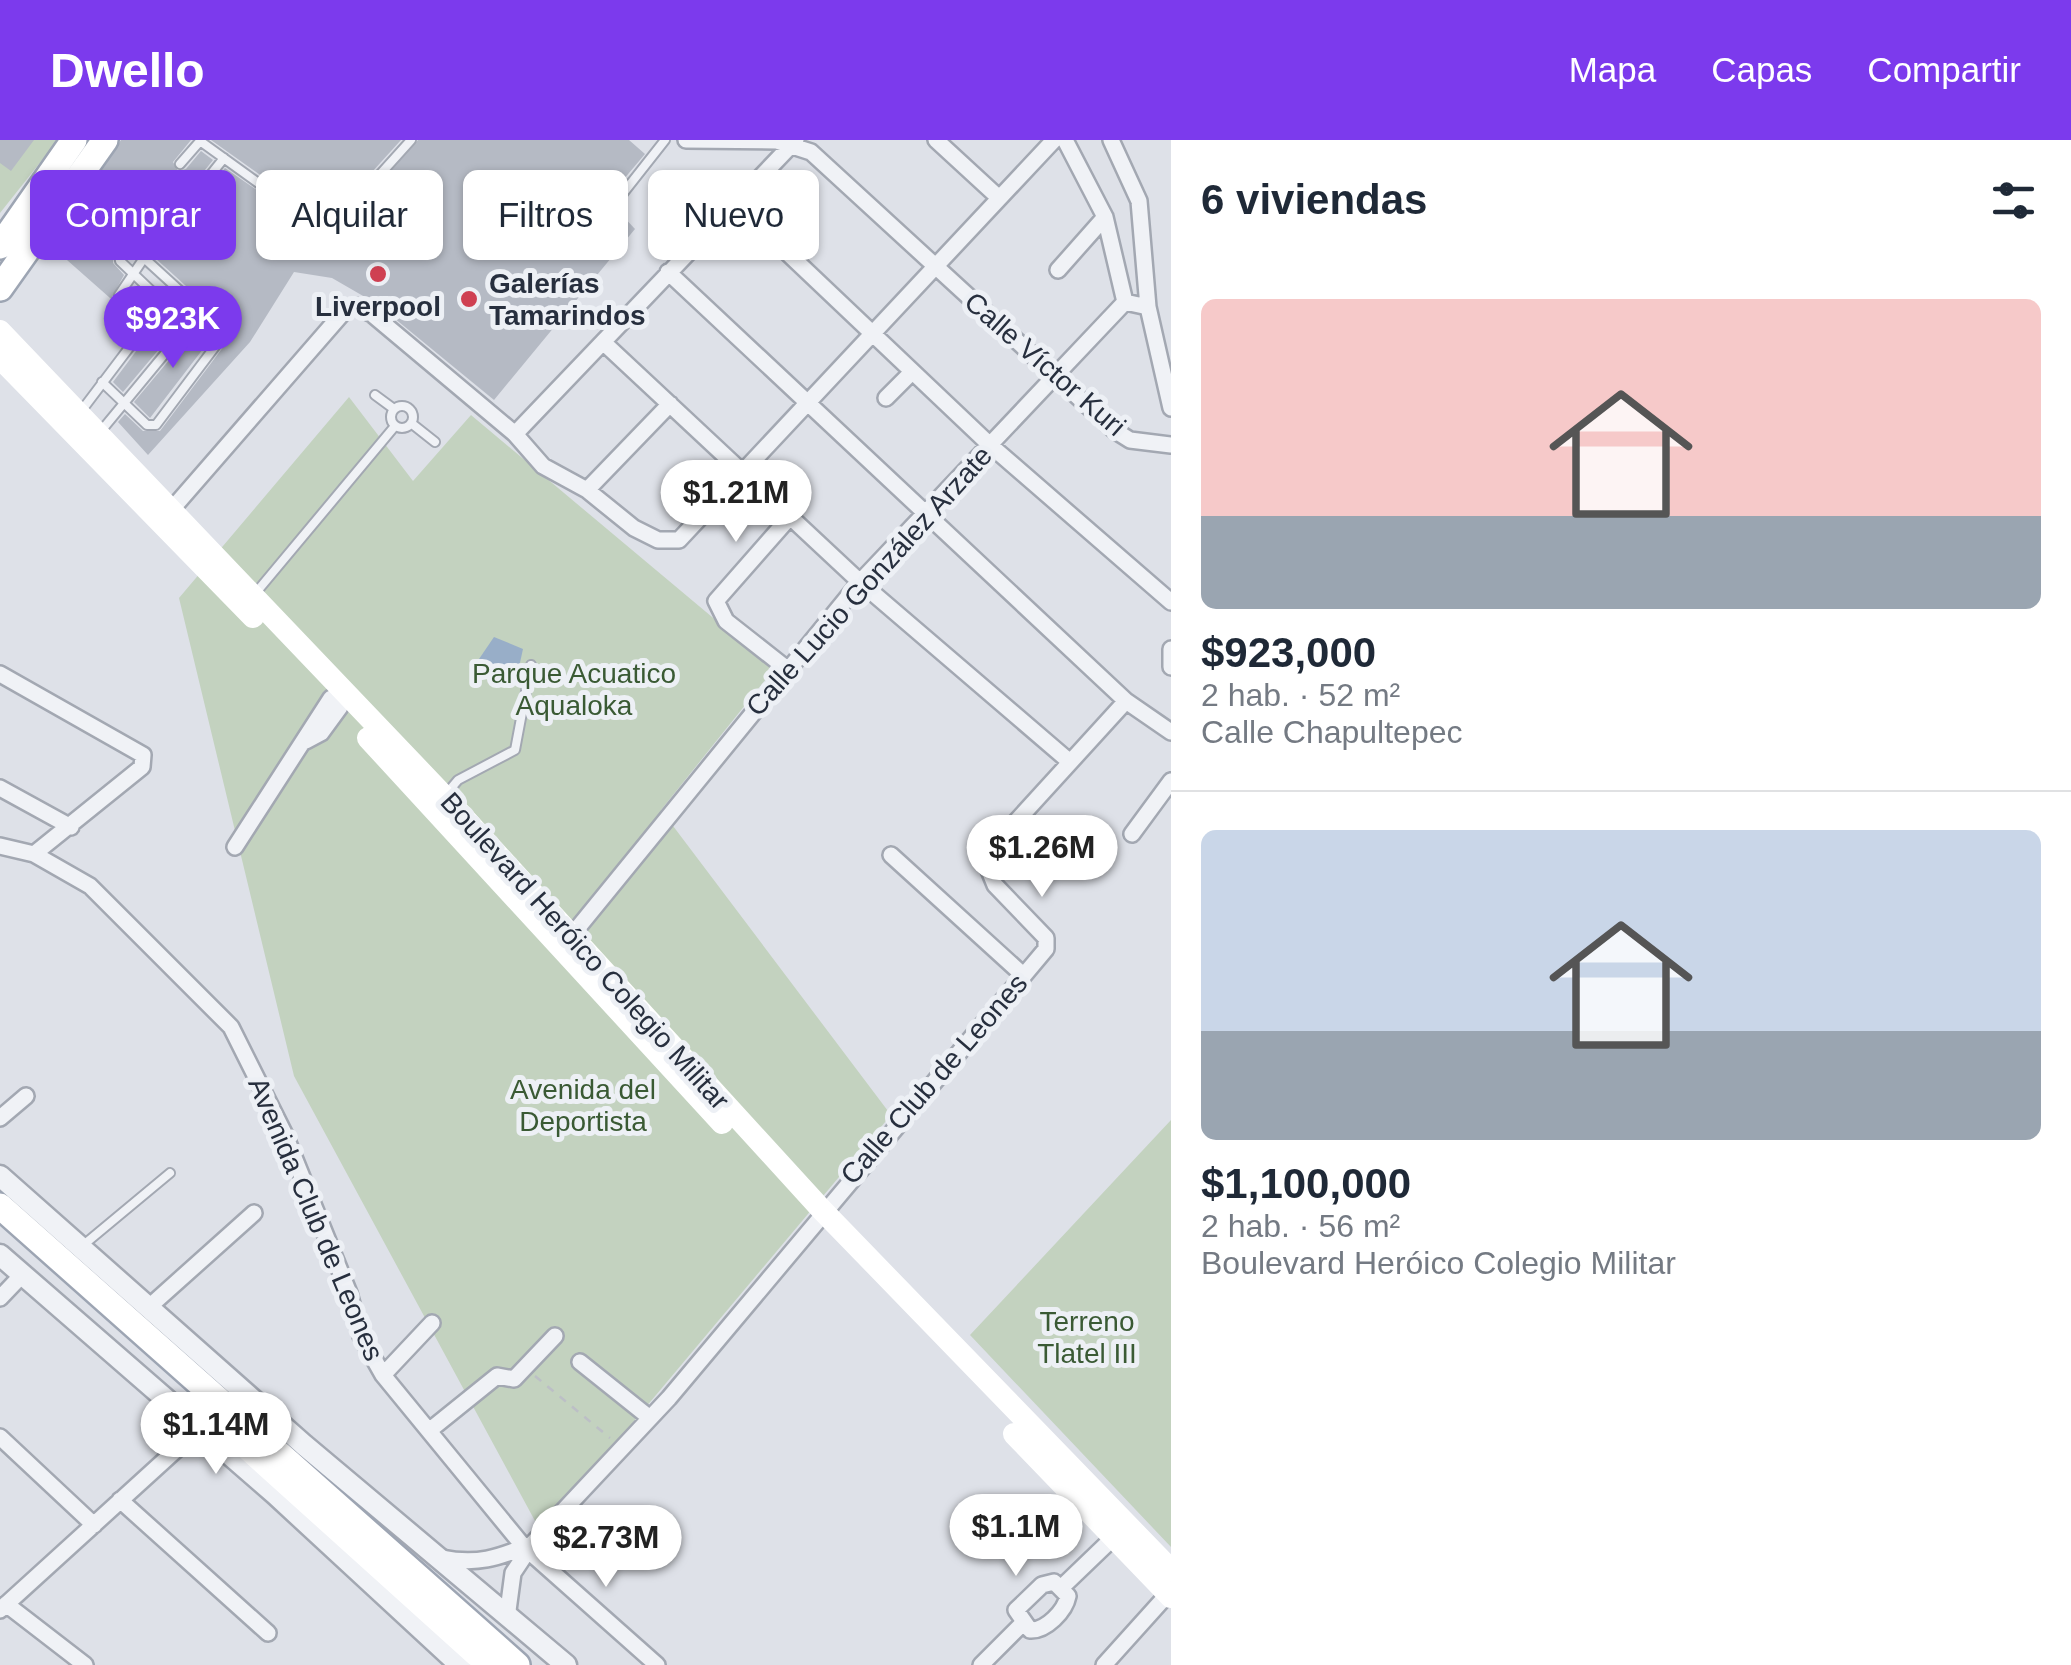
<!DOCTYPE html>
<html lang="es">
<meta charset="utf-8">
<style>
body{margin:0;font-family:Helvetica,sans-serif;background:#f6f6f7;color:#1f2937;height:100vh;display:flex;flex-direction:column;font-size:38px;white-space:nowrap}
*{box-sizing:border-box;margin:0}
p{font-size:32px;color:#747a83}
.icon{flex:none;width:55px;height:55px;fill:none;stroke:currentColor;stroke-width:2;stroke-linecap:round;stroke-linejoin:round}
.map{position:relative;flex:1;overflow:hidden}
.sheet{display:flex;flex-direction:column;background:#fff;width:900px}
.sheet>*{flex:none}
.top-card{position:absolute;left:30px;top:30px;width:950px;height:90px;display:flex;gap:20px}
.price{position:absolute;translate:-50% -85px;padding:0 22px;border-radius:35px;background:#fff;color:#222;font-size:32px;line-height:65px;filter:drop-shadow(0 2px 5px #0008)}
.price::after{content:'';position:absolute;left:50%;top:60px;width:30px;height:22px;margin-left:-15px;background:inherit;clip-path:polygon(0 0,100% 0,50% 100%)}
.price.active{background:#7c3aed;color:#fff}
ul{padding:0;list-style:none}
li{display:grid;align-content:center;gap:20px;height:530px;padding:0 30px}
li+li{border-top:2px solid #e0e1e3}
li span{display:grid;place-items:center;height:310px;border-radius:15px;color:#555}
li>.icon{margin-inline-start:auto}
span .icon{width:180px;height:180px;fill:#fffc;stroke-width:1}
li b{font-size:42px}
h2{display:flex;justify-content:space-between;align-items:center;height:120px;padding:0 30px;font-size:42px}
.pill{padding:0 35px;border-radius:15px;background:#fff;box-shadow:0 2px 8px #0004;font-size:35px;line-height:90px}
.pill.active{background:#7c3aed;color:#fff}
header{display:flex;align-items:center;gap:60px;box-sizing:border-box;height:140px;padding:0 50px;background:#7c3aed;color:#fff}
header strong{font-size:48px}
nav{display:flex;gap:55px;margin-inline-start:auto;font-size:35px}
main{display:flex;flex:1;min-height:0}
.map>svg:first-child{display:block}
.green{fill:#c3d2bf}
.water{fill:#98aec8}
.building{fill:#b5bac4}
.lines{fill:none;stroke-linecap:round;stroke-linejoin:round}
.service-casing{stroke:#a3a8b2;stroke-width:12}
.minor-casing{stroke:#a3a8b2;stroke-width:20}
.tertiary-casing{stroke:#a3a8b2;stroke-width:25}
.primary-casing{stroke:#9da5b3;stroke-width:30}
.path{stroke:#bcbfc6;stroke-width:2.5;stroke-dasharray:8 8;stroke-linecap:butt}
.service{stroke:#f0f2f6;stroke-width:8}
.minor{stroke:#f0f2f6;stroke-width:15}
.tertiary{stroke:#f0f2f6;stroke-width:20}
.secondary{stroke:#fff;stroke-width:22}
.primary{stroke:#fff;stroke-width:25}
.poi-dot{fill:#cf4052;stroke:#edf0f5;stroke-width:4}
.labels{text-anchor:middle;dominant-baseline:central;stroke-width:10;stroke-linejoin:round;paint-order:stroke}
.poi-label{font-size:28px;font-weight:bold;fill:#272f3e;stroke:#edf0f5;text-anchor:start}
.street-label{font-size:28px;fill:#272f3e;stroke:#edf0f5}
.park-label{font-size:28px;fill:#3a5a34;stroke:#edf0f5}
</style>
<header>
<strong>Dwello</strong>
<nav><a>Mapa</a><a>Capas</a><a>Compartir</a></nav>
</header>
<main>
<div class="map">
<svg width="1171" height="1525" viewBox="0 0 1171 1525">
<rect width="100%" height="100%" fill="#dee1e8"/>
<path class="green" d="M0,0H58L0,73Z
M349,257L413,341L471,275L774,529L661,670L891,975L541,1392L294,936L179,458Z
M1171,980V1407L970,1195Z"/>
<path class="water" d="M494,497L523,509L515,545L489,532L479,519Z"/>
<path class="building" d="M0,0H34L11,31L0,23Z
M121,0H191L173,22L178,31L186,29L201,11L213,20L156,91L135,82L113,110V123L124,135L112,157L127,173L50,105Z
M211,0H401L372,32H312L270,42Z
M418,0H629L645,14L607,59L635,89L494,260L377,164L332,138L294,132L250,202L148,315L118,282L125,274L143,291H160L230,198L207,165L154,117L225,28L267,57L313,47H376Z
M176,158L191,171L123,252L113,242Z
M201,182L213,196L150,278L134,262Z"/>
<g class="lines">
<defs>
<path id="service" d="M200,1L268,50L312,39L375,40L411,0
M180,24L201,0
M617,61L665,0
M158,101L139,88L119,114L120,121L163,162
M144,118L119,155L147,182
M102,242L147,285H156L223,196L201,170
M375,255L394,269
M391 277a11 11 0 1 1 22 0a11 11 0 1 1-22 0Z
M82,270L175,147
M411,283L435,302
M101,291L201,170L144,118L224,18
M254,455L395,286
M447,653L458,640L515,610L531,525
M81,1107L170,1033"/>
<path id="minor" d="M686,0L777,1L811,12L1114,290L1130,300L1171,305
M936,0L998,57
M1065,0L1105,77L1125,162
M1111,0L1139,61L1148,167L1171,268
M737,65L990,305L1171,462
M1058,130L1105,77
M668,132L1126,561L1171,592
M603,202L860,442L1070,622
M886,258L912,232
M515,294L796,0
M587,350L670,264
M166,376L347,168L355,166L372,174L515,294L543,326L587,350L634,388L658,400H679L1054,0
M1171,509V527
M787,529L726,481L716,461L789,378
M0,534L143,615L142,627L34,714
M306,601L321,593L340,567
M0,648L71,687
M1132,694L1171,641
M0,706L34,714L90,746L231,887L285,995L349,1153L361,1196L383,1235L524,1407L657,1525
M235,707L331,558
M891,715L1023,835
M572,795L860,442L1125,162L1148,167
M0,978L26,956
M0,1158L22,1135
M149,1167L254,1073
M580,1222L650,1278
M383,1235L432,1183
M430,1290L497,1236L514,1239L555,1196
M0,1297L94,1385
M120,1360L268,1493
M442,1418C477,1425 498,1418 529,1405
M1054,1442L1068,1456C1065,1471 1046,1491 1030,1490L1016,1470L1042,1445Z
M1062,1447L1113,1398
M6,1464L85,1525
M0,1470L199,1289
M507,1478L513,1433L533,1403L669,1258L1046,809V798L995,745L986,723L992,708L1126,561
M981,1525L1022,1484
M1104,1525L1168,1454"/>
<path id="tertiary" d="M0,1036L304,1305L566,1525
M0,1115L275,1354L460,1525"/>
<path id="primary" d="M0,106L74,0
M0,148L105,0
M0,1066L517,1525
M224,1286L489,1525"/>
</defs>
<use href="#service" class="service-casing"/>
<use href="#minor" class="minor-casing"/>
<use href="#tertiary" class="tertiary-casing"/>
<use href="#primary" class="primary-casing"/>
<path class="path" d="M535,1236L610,1298"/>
<use href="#service" class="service"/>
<use href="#minor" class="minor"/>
<use href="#tertiary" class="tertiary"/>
<path class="secondary" d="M0,191L445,657L822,1070L1171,1430
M0,218L253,477
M368,598L722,983
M1014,1294L1171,1457"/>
<use href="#primary" class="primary"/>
</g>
<g class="poi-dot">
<circle cx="378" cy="134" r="10"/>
<circle cx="469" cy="159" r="10"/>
</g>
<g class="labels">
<g class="poi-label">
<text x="489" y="143">Galerías<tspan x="489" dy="32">Tamarindos</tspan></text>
<text x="378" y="166" text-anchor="middle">Liverpool</text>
</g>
<g class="street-label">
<text transform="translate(1045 224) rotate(41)">Calle Víctor Kuri</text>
<text transform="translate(869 441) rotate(-48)">Calle Lucio González Arzate</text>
<text transform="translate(585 811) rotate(48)">Boulevard Heróico Colegio Militar</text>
<text transform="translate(934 939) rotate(-49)">Calle Club de Leones</text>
<text transform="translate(316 1079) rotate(67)">Avenida Club de Leones</text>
</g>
<g class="park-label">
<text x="574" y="533">Parque Acuatico<tspan x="574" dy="32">Aqualoka</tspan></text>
<text x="583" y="949">Avenida del<tspan x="583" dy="32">Deportista</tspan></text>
<text x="1087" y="1181">Terreno<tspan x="1087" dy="32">Tlatel III</tspan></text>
</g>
</g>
</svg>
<b class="price active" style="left:173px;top:231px">$923K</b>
<b class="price" style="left:736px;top:405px">$1.21M</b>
<b class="price" style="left:1042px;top:760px">$1.26M</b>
<b class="price" style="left:216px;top:1337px">$1.14M</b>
<b class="price" style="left:1016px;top:1439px">$1.1M</b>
<b class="price" style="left:606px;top:1450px">$2.73M</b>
<div class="top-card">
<a class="pill active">Comprar</a>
<a class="pill">Alquilar</a>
<a class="pill">Filtros</a>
<a class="pill">Nuevo</a>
</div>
</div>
<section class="sheet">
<h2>6 viviendas<svg class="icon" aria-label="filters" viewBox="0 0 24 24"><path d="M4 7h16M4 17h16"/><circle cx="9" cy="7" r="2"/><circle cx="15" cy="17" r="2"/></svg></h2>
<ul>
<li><span style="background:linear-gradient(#f6c9c9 70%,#9aa5b1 0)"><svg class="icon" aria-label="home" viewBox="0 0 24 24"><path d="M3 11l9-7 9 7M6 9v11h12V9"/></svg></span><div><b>$923,000</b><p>2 hab. · 52 m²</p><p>Calle Chapultepec</p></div></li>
<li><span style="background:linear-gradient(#c9d6e8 65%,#9aa5b1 0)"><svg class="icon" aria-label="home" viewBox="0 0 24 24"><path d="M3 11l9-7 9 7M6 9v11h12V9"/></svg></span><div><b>$1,100,000</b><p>2 hab. · 56 m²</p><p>Boulevard Heróico Colegio Militar</p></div></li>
</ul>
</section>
</main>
